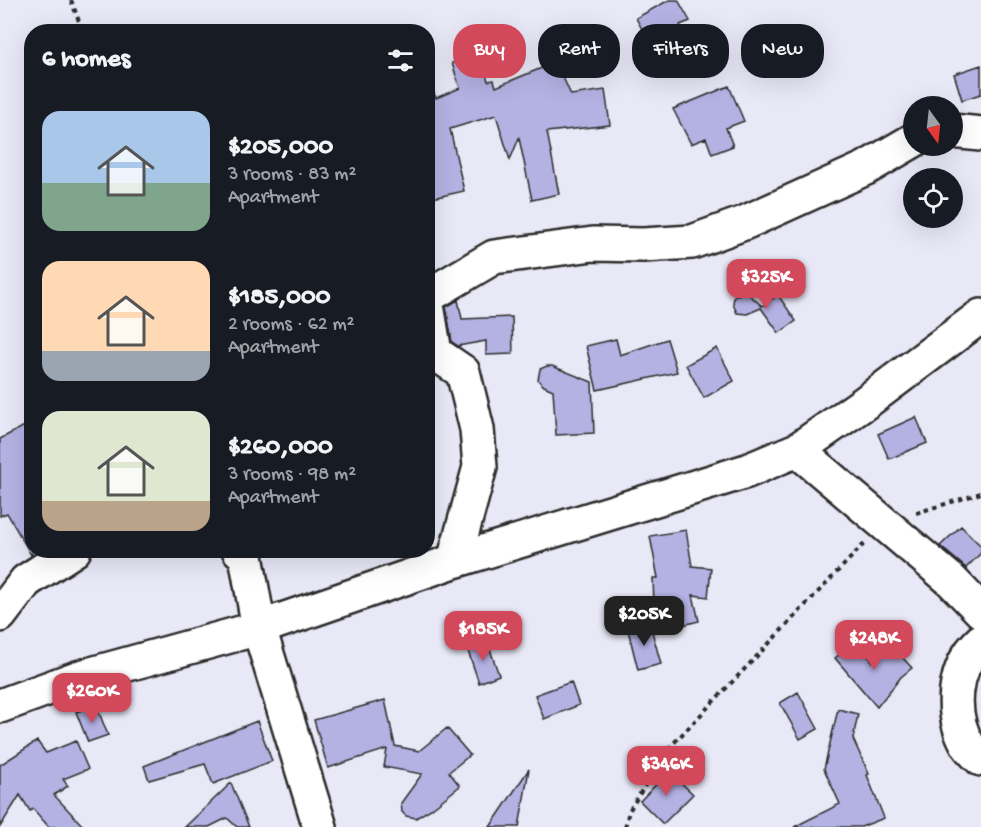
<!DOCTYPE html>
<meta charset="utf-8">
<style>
body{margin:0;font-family:"Gochi Hand",sans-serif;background:#20242c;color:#f1f3f6;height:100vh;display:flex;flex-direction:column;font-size:22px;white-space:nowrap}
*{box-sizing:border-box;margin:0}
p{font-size:20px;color:#9ea1a6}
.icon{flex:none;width:33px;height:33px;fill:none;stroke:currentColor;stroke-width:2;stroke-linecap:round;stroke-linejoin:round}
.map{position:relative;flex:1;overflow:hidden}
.sheet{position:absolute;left:24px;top:24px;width:411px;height:534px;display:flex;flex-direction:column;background:#171b24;border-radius:24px;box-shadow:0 6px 24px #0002}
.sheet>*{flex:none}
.banner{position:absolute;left:453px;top:24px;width:438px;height:54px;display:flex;gap:12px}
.needle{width:39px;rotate:165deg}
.controls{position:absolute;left:903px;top:96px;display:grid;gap:12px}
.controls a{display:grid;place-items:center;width:60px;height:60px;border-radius:50%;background:#171b24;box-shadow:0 6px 24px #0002;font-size:30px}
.price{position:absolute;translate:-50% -51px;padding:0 14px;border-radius:12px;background:#d1495b;color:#fff;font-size:20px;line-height:39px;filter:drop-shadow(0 2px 3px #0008)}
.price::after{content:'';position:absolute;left:50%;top:36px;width:18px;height:14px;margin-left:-9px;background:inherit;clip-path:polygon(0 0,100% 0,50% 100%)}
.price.selected{background:#222;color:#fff}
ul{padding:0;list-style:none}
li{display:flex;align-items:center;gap:18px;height:150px;padding:0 18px}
li span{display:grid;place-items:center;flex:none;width:168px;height:120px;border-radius:18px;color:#555}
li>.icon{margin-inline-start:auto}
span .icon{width:72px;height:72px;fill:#fffc;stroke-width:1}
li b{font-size:26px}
h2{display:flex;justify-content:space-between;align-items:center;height:72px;padding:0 18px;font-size:26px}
.pill{padding:0 21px;border-radius:24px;background:#171b24;box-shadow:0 6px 24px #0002;font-size:21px;line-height:54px}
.pill.selected{background:#d1495b;color:#fff}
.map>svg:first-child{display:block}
.building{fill:#b4b2e3;stroke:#2b2b2b;stroke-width:1.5}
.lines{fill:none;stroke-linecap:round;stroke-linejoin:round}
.minor-casing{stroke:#2b2b2b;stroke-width:38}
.path{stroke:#2b2b2b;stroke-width:4;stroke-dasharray:4.5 4.5;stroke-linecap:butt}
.minor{stroke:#fff;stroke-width:33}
</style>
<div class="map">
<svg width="981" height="827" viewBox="0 0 981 827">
<rect width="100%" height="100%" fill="#e8e8f7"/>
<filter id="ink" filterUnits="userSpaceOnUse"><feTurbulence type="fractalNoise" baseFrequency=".0167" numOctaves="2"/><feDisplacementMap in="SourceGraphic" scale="12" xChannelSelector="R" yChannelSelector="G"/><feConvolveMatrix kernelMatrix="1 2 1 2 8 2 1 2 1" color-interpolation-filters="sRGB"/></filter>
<g filter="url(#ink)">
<path class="building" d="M669,0H678L690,21L680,25L689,41L658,58L636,18Z
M480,54L488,81L494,80L496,87L556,62L571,95L605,90L610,125L547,132L559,194L532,200L519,138L510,160L496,115L450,129L464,191L428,199V78L436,98L460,88L452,63Z
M981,65V94L962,100L954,74Z
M729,86L744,121L726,128L733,146L712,154L706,138L691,144L673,109Z
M746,292L762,306L778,295L796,321L779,333L761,308L747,314L737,313L733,304L734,296Z
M458,300L462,319L512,317L513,354L486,355V341L458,346L452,342L446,307Z
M616,339L620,355L667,339L677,372L597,390L586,346Z
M717,348L734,381L704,398L686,365Z
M547,366H552L592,382L594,433L556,435L553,390L544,386L538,380L540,369Z
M916,417L927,443L889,459L878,434Z
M32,422V555H31L7,513L0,516V439Z
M961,526L981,546V553L966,568L940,546Z
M686,530L692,566L711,568L708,597L693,595L699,621L655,632L653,578H658L650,536Z
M650,624L661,664L638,670L628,630Z
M487,641L499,675L479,683L467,648Z
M856,641L873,662L892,646L912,668L901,677L877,707L835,658Z
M571,682L579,705L544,719L535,695Z
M798,692L818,729L800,739L780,703Z
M385,700L395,746L419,751L447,728L470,755L449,772L460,786L431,809L416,818L406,816L402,812L401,803L422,774L384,767L387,749L328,768L314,720Z
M96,705L108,735L88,742L76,712Z
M838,709L858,714L853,739L869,774L867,775L884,818L861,827H794L840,804L824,769Z
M257,721L272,761L213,784L205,764L149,780L144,766Z
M37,741L46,753L76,741L88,769L63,779L68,786L54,795L84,827H49L33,809L30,811L20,795L0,827V765Z
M529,769L519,827H490Z
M669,771L693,794L663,824L640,801Z
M231,783L249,827H237L227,818L209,827H185Z"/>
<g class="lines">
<defs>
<path id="minor" d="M952,131L981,134
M428,296L494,257L593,244L643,245L692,242L744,223L866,168L914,140
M428,311L435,353L463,372L477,429L480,467L454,561
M797,450L951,580L981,611
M239,550L246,556L259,628L320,827
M0,615L26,581L74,550
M981,641C953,667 949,713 968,745C971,750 977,755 981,759
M0,706L77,678L259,628L454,561L747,471L797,450L866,402L981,316"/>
</defs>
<use href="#minor" class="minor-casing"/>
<path class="path" d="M71,0L83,32
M916,513L981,493
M625,827L629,811L667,750L865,543"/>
<use href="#minor" class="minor"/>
</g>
</g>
</svg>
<div class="controls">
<a><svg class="needle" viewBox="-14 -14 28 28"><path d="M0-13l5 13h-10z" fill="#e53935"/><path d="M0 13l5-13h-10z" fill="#9ea1a6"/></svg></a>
<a><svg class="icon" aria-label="locate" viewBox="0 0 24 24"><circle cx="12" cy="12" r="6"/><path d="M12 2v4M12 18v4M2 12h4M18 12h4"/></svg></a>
</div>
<b class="price" style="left:766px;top:310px">$325K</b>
<b class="price selected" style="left:644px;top:647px">$205K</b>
<b class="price" style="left:483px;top:662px">$185K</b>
<b class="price" style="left:874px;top:671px">$248K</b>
<b class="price" style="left:92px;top:724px">$260K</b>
<b class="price" style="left:666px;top:797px">$346K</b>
<div class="banner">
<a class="pill selected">Buy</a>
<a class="pill">Rent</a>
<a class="pill">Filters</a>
<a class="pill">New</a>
</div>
<section class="sheet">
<h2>6 homes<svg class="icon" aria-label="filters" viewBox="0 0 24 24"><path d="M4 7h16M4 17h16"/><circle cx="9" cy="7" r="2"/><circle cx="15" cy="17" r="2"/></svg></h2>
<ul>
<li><span style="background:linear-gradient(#a9c7e8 60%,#7fa58c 0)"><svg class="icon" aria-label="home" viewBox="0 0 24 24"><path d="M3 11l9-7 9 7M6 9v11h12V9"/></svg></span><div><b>$205,000</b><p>3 rooms · 83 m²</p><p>Apartment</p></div></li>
<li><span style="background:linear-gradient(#ffd9b3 75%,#9aa5b1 0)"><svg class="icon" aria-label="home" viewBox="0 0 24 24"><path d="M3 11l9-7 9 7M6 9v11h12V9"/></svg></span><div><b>$185,000</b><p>2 rooms · 62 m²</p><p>Apartment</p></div></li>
<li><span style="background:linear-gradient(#dfe7d0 75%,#b9a48a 0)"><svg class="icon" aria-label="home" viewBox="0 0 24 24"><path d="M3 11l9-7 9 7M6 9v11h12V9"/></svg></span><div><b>$260,000</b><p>3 rooms · 98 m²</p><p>Apartment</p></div></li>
</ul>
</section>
</div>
